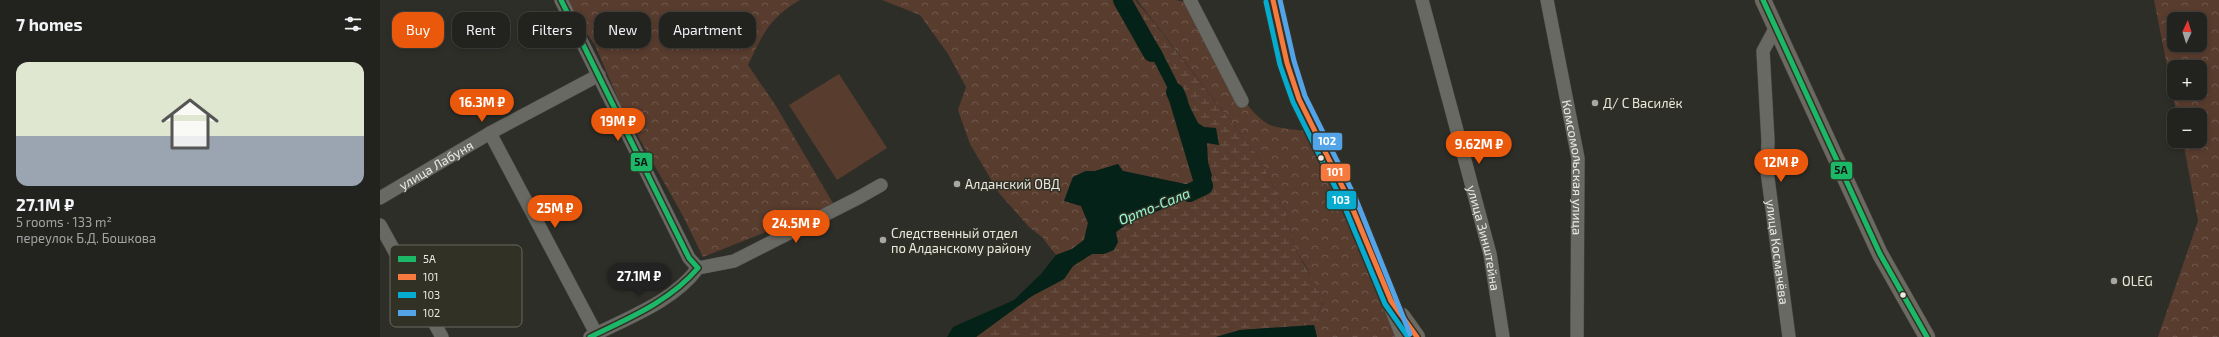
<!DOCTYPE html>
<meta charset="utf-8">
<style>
body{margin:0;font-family:"Exo 2",sans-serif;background:#2a2a28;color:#f1f3f6;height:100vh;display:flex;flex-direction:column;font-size:15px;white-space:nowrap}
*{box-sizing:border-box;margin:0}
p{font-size:13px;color:#a2a4a4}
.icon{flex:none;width:22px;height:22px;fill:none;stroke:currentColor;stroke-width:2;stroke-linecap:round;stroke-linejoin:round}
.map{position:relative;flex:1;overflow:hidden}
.drawer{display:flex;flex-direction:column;background:#22221f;width:380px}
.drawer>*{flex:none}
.banner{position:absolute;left:12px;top:12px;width:380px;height:36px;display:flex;gap:8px}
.needle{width:26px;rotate:4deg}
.tools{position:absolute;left:1787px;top:12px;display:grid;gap:8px}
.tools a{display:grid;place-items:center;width:40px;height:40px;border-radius:8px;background:#22221f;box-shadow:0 2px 6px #0003,0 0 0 1px #3f3f3d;font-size:20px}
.price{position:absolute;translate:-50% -34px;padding:0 9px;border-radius:14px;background:#ea580c;color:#fff;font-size:13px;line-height:26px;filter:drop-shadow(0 1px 2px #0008)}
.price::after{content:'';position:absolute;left:50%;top:24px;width:12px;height:9px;margin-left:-6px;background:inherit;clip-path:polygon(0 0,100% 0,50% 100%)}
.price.current{background:#222;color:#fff}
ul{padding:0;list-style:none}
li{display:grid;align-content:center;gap:8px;height:212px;padding:0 16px}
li+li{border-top:1px solid #3f3f3d}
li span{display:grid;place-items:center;height:124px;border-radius:12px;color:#555}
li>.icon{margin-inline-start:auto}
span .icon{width:72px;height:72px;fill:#fffc;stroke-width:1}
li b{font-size:17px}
h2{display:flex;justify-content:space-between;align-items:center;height:48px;padding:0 16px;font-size:17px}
.pill{padding:0 14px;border-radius:12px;background:#22221f;box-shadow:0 2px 6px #0003,0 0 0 1px #3f3f3d;font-size:14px;line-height:36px}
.pill.current{background:#ea580c;color:#fff}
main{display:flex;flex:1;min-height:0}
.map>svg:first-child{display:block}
.forest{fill:url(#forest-crowns);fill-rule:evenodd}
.wetland{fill:url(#wetland-marsh)}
.garden{fill:#583c2e}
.water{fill:#042218}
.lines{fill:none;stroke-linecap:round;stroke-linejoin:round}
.river{stroke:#042218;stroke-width:18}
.minor-casing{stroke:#4c4c48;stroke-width:14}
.major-casing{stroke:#4c4c48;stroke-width:17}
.minor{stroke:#696964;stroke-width:13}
.major{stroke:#6c6960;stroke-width:16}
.bus-1-casing{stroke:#313126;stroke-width:8}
.bus-2-casing{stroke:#313126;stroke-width:8}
.bus-3-casing{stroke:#313126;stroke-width:8}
.bus-4-casing{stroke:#313126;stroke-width:8}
.bus-1{stroke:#1ab867;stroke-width:5}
.bus-2{stroke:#f6793e;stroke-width:5}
.bus-3{stroke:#06acd0;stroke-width:5}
.bus-4{stroke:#53a3e8;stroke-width:5}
.poi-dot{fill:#a8a8a2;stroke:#313126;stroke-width:1.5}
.bus-dot{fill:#eaeae3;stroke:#313126;stroke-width:1.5}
.labels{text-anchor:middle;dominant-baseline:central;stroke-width:3;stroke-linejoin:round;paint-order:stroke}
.poi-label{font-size:13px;fill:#eaeae3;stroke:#313126;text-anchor:start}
.street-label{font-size:13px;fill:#eaeae3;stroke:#313126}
.water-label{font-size:14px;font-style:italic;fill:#96fad3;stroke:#313126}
.key{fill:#313126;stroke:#68685f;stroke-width:1}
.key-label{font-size:11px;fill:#eaeae3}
.line-badge{stroke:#313126;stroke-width:1.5}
.badge-label{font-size:11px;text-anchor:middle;font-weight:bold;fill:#fff}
.pale-badge-label{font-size:11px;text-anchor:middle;font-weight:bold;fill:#111}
</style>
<main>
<section class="drawer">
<h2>7 homes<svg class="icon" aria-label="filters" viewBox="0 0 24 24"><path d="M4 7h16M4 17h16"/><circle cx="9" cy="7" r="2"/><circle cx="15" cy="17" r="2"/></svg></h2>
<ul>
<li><span style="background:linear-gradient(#dfe7d0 60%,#9aa5b1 0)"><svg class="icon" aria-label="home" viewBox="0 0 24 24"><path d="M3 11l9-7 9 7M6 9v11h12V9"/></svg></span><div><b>27.1M ₽</b><p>5 rooms · 133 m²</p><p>переулок Б.Д. Бошкова</p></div></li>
</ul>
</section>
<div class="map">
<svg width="1839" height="337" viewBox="0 0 1839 337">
<defs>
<pattern id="forest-crowns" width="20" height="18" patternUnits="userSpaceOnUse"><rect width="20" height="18" fill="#583c2e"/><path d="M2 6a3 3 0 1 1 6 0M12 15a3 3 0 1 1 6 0" fill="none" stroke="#70584c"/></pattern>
<pattern id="wetland-marsh" width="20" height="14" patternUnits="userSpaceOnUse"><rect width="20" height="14" fill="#583c2e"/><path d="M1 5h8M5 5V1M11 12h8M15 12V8" fill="none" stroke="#70584c"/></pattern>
</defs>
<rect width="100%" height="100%" fill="#2e2e29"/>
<path class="forest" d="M183,0H420C389,18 383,34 368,65L396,106L454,205L323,257L303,216L241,106L215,45Z
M502,0H750L736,6L738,11L745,5L798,99L824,186L808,185L742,171L738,164L715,171H706L693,177L684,201L701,205L708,223L704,240L692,249L676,255L662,237L649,227L619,193L590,144L578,110L586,87L568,54L540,15Z
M757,0H795L812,3C829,37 857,106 888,124C897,129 922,130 934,132L1024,337H937L934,325L943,303L927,268L915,249L906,213L880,159Z
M1774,0H1839V337H1778L1818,221L1803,141H1820V115H1797ZM1794,19H1820V45H1794ZM1794,67H1820V93H1794Z"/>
<path class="wetland" d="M751,0H755L768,15L880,159L906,213L915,249L939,290L943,303L934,325L860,330L836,337H596L652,296L684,279L693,266L712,254H724L736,232L746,224L760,217L786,208L824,186L798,99L745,5Z"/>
<path class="garden" d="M459,74L507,148L457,180L409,105Z"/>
<path class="water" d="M741,0H747L781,50L818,123L824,127L836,128L839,145L827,143L828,162L832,176C813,206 764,210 736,232L738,242L734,250L724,254H712L693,266L684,279L652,296L596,337H567L573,327L634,300L661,274L676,255L692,249L704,240L708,223L701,206L684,201L693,177L706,171H715L738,164L743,171L815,186L826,173L822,152L810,123L799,110L764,42L751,12Z
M934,325L937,337H836L860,330Z"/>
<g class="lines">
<path class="river" d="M742,0L772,53
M795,92L798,99L824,186L809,193"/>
<defs>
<g id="minor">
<path d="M181,0L309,258L318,268"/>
<path d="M810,0L862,101"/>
<path id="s1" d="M1042,0L1110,254L1123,337"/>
<path id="s2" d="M1167,0L1198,158L1197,337"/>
<path id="s3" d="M1396,27L1383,51L1388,141L1387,171L1409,337"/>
<path d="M110,133L218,337"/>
<path id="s4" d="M0,198L110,133L219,75"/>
<path d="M0,225L62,337"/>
<path d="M210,337C247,318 293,302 318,268L354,261L478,198L501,185"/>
</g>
<path id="major" d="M893,0L907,63L919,99L969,200L1024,337
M1383,0L1500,254L1547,337
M1022,316L1037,337"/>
</defs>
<use href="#minor" class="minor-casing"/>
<use href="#major" class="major-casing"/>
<use href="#minor" class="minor"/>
<use href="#major" class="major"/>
<defs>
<path id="bus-1" d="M181,0L309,258L318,268
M1383,0L1500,254L1547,337
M210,337C249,318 289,302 318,268"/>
<path id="bus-2" d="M893,0L907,63L919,99L969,200L1011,301L1037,337"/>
<path id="bus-3" d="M886,2L900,65L913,102L963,203L1005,304L1028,337"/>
<path id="bus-4" d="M900,0L914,61L925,96L975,197L1030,334"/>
</defs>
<use href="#bus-1" class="bus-1-casing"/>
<use href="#bus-2" class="bus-2-casing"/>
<use href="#bus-3" class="bus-3-casing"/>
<use href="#bus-4" class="bus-4-casing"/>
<use href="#bus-1" class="bus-1"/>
<use href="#bus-2" class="bus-2"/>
<use href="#bus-3" class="bus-3"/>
<use href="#bus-4" class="bus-4"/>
</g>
<g class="poi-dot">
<circle cx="1215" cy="103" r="4"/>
<circle cx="577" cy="184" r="4"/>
<circle cx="503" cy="240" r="4"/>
<circle cx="1734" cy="281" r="4"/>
</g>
<g class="bus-dot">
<circle cx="941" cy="158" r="3.5"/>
<circle cx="1523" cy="295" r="3.5"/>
</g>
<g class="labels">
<g class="poi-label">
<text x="1223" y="103">Д/ С Василёк</text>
<text x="585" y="184">Алданский ОВД</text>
<text x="511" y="233">Следственный отдел<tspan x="511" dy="15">по Алданскому району</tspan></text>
<text x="1742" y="281">OLEG</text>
</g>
<g class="street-label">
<text stroke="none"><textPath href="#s4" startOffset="65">улица Лабуня</textPath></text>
<text stroke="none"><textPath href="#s2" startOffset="170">Комсомольская улица</textPath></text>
<text stroke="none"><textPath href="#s1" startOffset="246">улица Зинштейна</textPath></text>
<text stroke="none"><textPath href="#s3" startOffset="229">улица Космачёва</textPath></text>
</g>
<g class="water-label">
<text transform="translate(774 206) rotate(-22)">Орто-Сала</text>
</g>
</g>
<rect x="10" y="245" width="132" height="82" rx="6" class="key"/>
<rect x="18" y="256" width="18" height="6" fill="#1ab867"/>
<rect x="18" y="274" width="18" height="6" fill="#f6793e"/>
<rect x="18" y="292" width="18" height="6" fill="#06acd0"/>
<rect x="18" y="310" width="18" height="6" fill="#53a3e8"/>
<g class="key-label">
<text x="43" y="263">5А</text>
<text x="43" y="281">101</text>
<text x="43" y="299">103</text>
<text x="43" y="317">102</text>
</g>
<g class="line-badge">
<rect x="932" y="132" width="31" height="19" rx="4" fill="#53a3e8"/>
<rect x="250" y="152" width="23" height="20" rx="4" fill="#1ab867"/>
<rect x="1450" y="161" width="23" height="19" rx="4" fill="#1ab867"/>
<rect x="940" y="163" width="31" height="19" rx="4" fill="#f6793e"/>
<rect x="946" y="190" width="31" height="20" rx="4" fill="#06acd0"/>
</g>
<g class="badge-label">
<text x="947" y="145">102</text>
<text x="955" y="176">101</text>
<text x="961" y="204">103</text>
</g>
<g class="pale-badge-label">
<text x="261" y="166">5А</text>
<text x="1461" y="174">5А</text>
</g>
</svg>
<div class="tools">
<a><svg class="needle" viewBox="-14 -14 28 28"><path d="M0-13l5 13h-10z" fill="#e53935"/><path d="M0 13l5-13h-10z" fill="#a2a4a4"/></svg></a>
<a>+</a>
<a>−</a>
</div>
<b class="price" style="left:102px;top:123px">16.3M ₽</b>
<b class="price" style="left:238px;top:142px">19M ₽</b>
<b class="price" style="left:1099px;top:165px">9.62M ₽</b>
<b class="price" style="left:1401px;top:183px">12M ₽</b>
<b class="price" style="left:175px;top:229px">25M ₽</b>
<b class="price" style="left:416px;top:244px">24.5M ₽</b>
<b class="price current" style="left:259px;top:297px">27.1M ₽</b>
<div class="banner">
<a class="pill current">Buy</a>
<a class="pill">Rent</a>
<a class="pill">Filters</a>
<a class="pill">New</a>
<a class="pill">Apartment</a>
</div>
</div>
</main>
